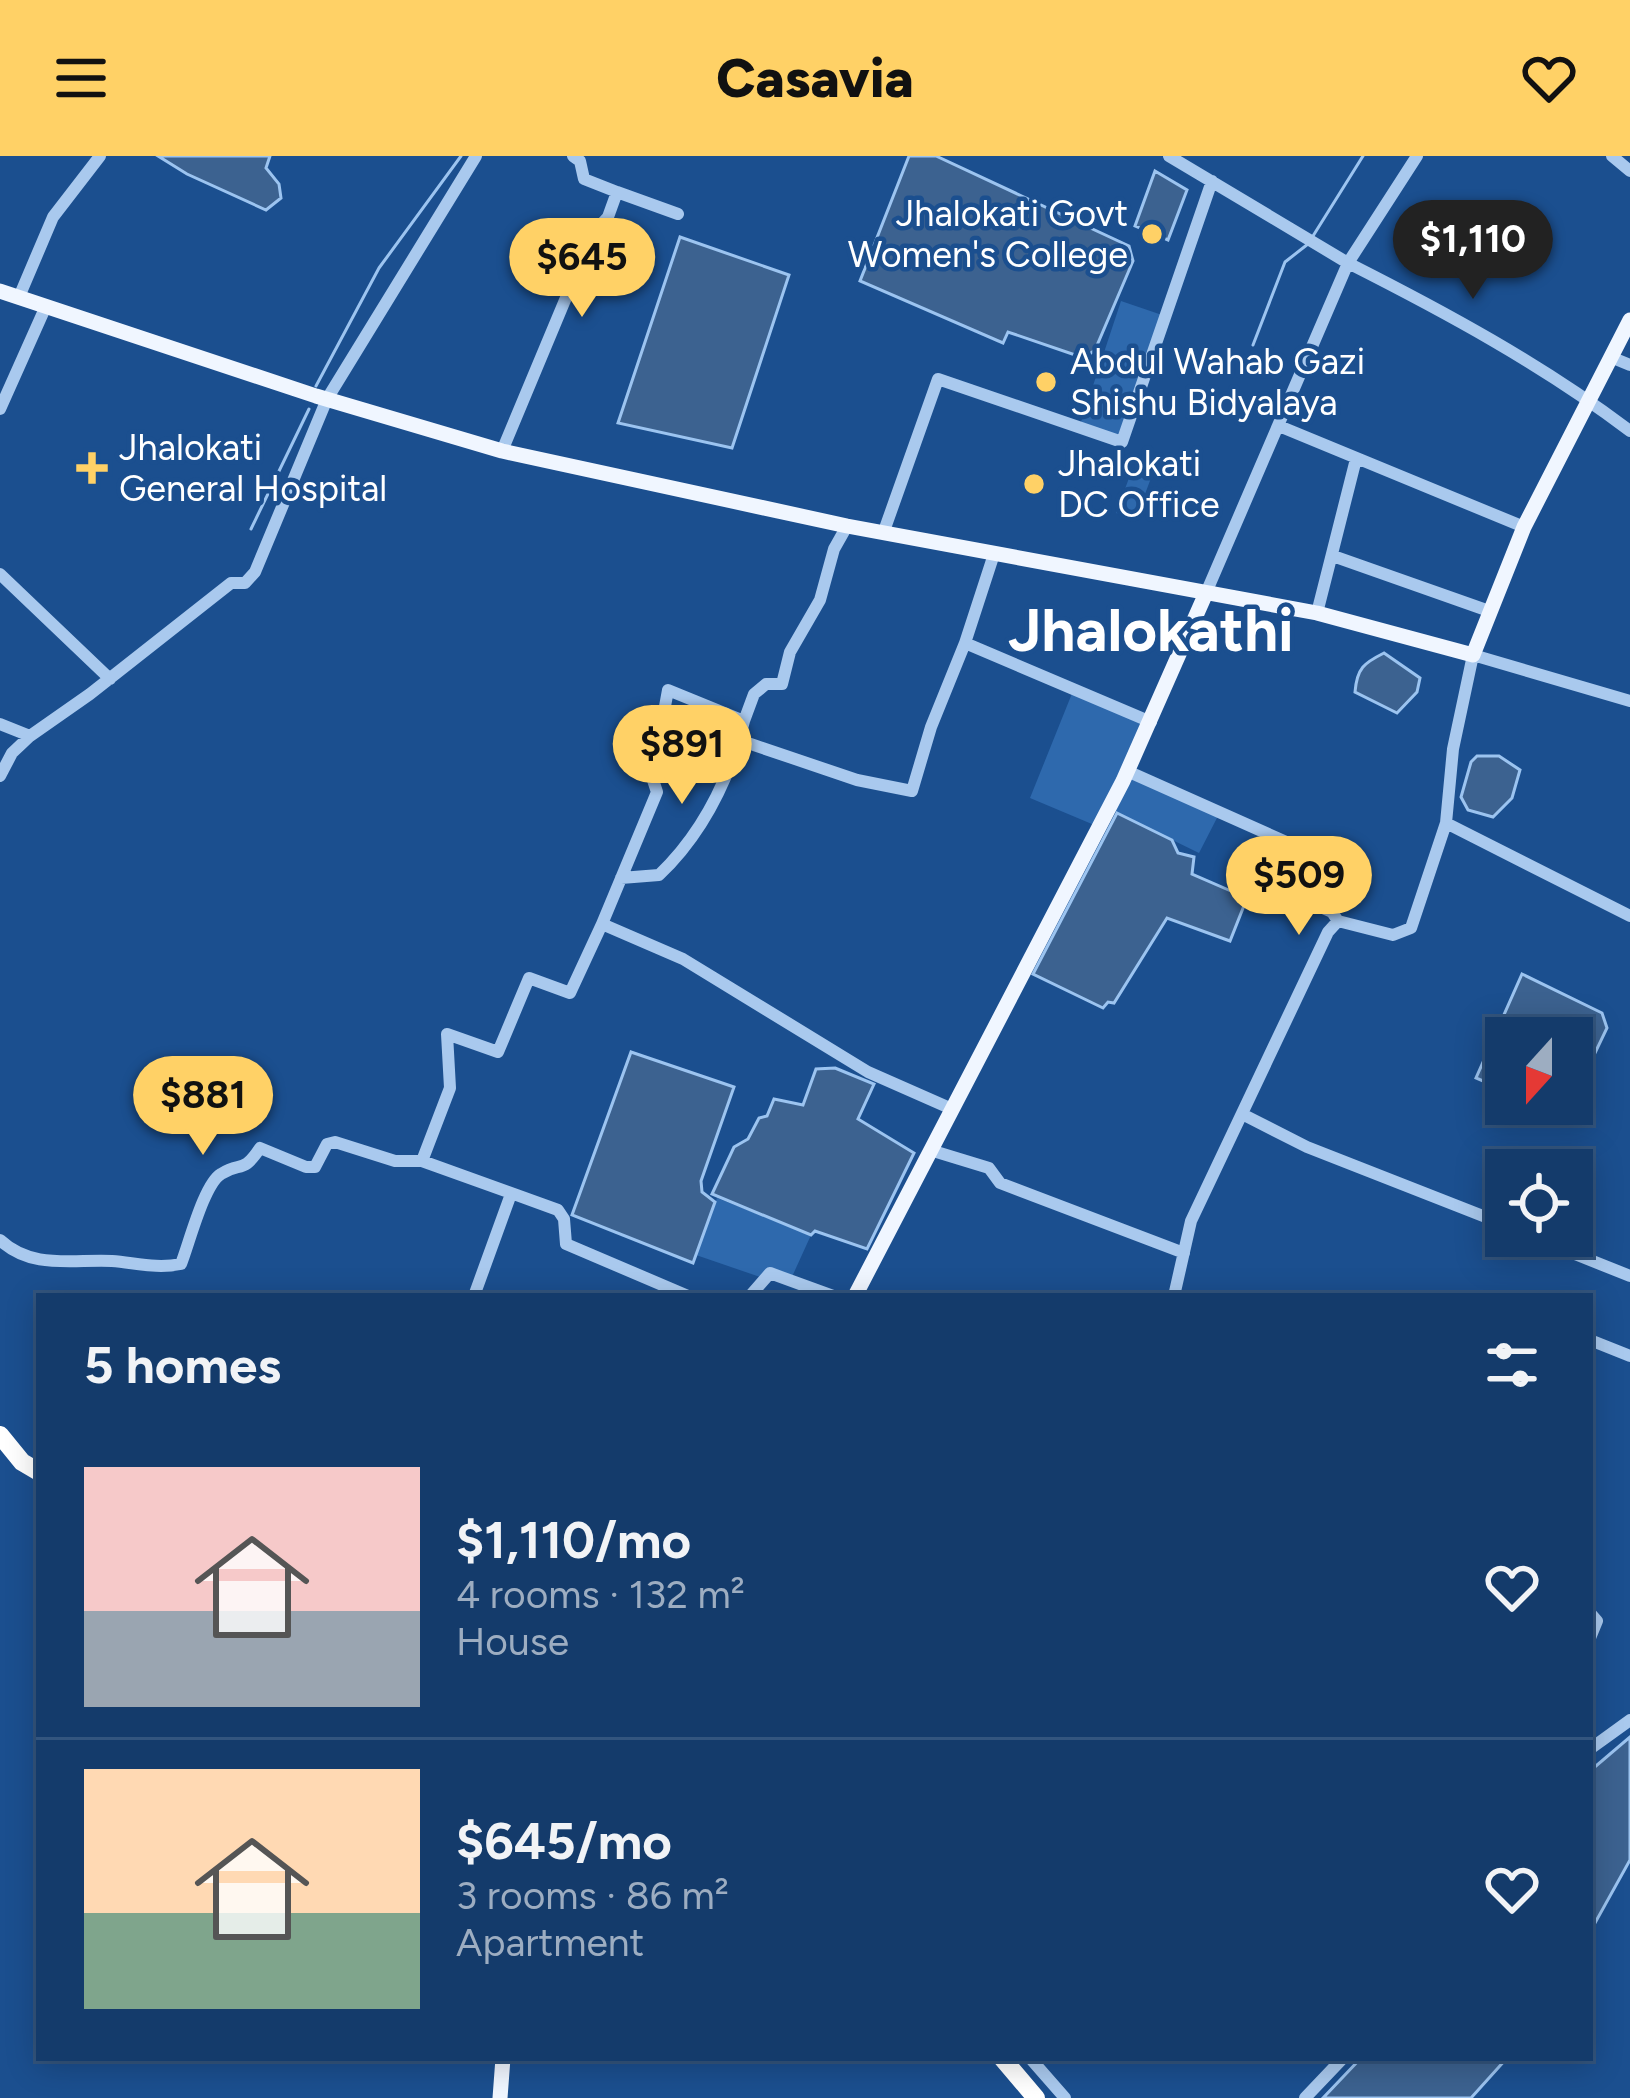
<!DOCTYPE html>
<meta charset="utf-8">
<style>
body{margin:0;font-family:Figtree,sans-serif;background:#214673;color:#f1f3f6;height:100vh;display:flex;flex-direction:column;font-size:45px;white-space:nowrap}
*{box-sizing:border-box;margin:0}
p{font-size:39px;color:#9dadc1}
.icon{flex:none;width:66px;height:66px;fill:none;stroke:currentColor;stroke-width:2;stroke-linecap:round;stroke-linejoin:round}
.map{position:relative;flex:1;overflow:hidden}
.side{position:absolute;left:36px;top:1137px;width:1557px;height:768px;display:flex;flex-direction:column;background:#143b6b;border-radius:0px;box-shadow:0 6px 30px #0003,0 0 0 3px #33557e}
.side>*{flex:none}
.needle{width:78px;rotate:201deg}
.controls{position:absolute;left:1485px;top:861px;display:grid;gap:24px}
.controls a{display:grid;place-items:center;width:108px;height:108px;border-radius:0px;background:#143b6b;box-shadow:0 6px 30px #0003,0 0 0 3px #33557e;font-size:60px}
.price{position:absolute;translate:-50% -102px;padding:0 27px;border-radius:42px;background:#ffd166;color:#111;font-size:39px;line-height:78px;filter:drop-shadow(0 3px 6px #0008)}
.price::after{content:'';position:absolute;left:50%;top:72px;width:36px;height:27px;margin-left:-18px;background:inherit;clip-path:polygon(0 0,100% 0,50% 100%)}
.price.on{background:#222;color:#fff}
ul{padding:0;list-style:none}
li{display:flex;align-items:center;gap:36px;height:300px;padding:0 48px}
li+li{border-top:3px solid #33557e}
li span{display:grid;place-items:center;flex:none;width:336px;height:240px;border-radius:0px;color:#555}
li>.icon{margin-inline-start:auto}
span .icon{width:144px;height:144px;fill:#fffc;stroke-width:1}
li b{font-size:51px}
h2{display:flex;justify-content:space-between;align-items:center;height:144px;padding:0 48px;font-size:51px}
header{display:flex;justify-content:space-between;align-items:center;height:156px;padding:0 48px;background:#ffd166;color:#111;font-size:54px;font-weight:800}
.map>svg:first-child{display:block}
.green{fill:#2e69ad}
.water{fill:#3c6290;stroke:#9cc4f0;stroke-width:3}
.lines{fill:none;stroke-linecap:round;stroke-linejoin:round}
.stream{stroke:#9cc4f0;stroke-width:3}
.minor{stroke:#a9c9ee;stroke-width:12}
.major{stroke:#f0f6ff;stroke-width:15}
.highway{stroke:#fff;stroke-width:18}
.poi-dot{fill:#ffd166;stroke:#1b4f8f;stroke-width:4.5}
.labels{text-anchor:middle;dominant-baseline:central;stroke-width:9;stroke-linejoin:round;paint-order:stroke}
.poi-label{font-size:36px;fill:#fff;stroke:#1b4f8f;text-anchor:start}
.town-label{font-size:60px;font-weight:bold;fill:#fff;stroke:#1b4f8f}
</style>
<header><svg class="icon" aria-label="menu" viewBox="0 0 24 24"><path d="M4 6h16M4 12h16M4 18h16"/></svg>Casavia<svg class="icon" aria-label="heart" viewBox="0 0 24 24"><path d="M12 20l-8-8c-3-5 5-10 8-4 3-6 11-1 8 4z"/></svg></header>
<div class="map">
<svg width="1630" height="1942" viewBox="0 0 1630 1942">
<rect width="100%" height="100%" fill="#1b4f8f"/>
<path class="green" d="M1121,145L1165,160L1122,286L1080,269Z
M1132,314L1151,322L1135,365L1116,357Z
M1073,535L1151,566L1127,614L1219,658L1199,697L1109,653L1099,671L1030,642Z
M717,1042L811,1079L791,1123L763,1122L696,1099Z"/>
<path class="water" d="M158,0H270L266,12L279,28L281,42L266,54L187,18Z
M909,0H936L1129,90L1133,105L1095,194L1084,202L1008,176L1003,187L860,125Z
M1155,15L1187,34L1168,84L1135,70Z
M680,81L789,119L732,292L618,267Z
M1384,497L1420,522L1417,536L1397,557L1355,536C1357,512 1364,507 1384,497Z
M1477,600H1499L1520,614L1512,642L1493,661L1468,654L1461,641L1471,606Z
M1117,657L1172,684L1178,697L1194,701L1192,718L1247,742L1230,785L1167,762L1114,847L1108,846L1103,852L1033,818Z
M1522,818L1602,857L1607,872L1572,945V882H1506V935L1476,922Z
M631,896L734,931L701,1025L702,1036L715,1046L693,1107L572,1059Z
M835,912L874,928L858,963L914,997L867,1093L815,1075L811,1079L712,1038L734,991L748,983L759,962L767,960L774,943L803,949L816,913Z
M1630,1581V1704L1590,1776V1615Z
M1361,1902H1507L1471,1942H1323Z"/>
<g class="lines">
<path class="stream" d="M1313,80L1363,0
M1253,189L1285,106L1308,88
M316,230L379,112L461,0
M251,373L309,253"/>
<path class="minor" d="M573,0L580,5L584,23L617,36
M1169,0L1348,107L1206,437
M1417,0L1348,107C1445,156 1543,209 1630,275
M1612,0L1630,15
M19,141L53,61L100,0
M1613,202L1630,209
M0,253L46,150
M1279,270L1524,371
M502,295L593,77L608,61L617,36L678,58
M847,370L834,393L820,444L790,496L782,528H766L754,538L744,565L668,534L652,621L657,636L602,768L683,803L868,916L952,953
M884,375L938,223L1122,286L1212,25
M994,398L965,487L1151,566
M1333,400L1489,455
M0,418L110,523
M1317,457L1356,303
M744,565L739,584L857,624L912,635L931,571L965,487
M0,568L30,580L90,538L231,427H245L255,416L327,243L476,0
M1127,615L1329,705L1312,747L1332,756L1338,765
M0,620L12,597L30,580
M1446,667L1630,760
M621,722L659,719C698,682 723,635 739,584
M1242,958L1307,991L1506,1069
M930,994L989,1012L1000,1027L1184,1097
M422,1005L450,932L447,878L498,896L529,822L570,837L602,768
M1530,1080L1630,1120
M0,1084C32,1114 73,1103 112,1105C136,1107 157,1113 181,1108C189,1088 204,1028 221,1018C241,1005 242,1019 260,992L306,1011H315L327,988L335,986L395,1005H422L558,1054L564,1063L566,1088L688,1140
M474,1140L511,1038
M750,1140L770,1117L833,1140
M1174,1140L1191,1065L1328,776L1338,765L1393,779L1411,772L1446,667L1453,593L1473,499L1630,545
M1590,1184L1630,1200
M1590,1457L1597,1465L1590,1482
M1590,1593L1630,1564
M1030,1902L1065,1942
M1305,1942L1343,1902"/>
<path class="major" d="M0,135L316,240L502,295L847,370L1317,457L1473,499L1524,371L1630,164
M855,1140L1123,625L1206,437
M500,1942L503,1902"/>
<path class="highway" d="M0,1279L22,1306L39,1316
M1002,1902L1036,1942"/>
</g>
<g class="poi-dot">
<circle cx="1152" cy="78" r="12"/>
<circle cx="1046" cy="226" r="12"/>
<path d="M86 294h12v12h12v12h-12v12h-12v-12h-12v-12h12z"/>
<circle cx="1034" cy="328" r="12"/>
</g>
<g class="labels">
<g class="poi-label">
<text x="1128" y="57" text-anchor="end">Jhalokati Govt<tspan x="1128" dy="41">Women's College</tspan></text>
<text x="1070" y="205">Abdul Wahab Gazi<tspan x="1070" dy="41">Shishu Bidyalaya</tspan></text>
<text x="119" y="291">Jhalokati<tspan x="119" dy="41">General Hospital</tspan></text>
<text x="1058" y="307">Jhalokati<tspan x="1058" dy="41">DC Office</tspan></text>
</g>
<g class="town-label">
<text x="1151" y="474">Jhalokathi</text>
</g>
</g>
</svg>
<div class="controls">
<a><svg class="needle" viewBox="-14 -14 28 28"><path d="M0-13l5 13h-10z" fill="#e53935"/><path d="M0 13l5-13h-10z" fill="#9dadc1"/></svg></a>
<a><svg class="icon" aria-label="locate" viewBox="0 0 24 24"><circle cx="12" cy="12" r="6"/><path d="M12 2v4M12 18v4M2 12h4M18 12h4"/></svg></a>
</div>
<b class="price on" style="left:1473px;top:146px">$1,110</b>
<b class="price" style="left:582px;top:164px">$645</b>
<b class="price" style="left:682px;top:651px">$891</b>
<b class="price" style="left:1299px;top:782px">$509</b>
<b class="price" style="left:203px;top:1002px">$881</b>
<section class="side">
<h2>5 homes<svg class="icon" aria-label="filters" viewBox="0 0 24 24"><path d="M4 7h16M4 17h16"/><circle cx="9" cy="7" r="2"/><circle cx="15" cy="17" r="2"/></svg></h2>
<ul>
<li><span style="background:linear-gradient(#f6c9c9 60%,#9aa5b1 0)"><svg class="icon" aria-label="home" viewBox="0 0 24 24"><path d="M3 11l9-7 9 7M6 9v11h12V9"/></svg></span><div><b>$1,110/mo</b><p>4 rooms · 132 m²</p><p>House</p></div><svg class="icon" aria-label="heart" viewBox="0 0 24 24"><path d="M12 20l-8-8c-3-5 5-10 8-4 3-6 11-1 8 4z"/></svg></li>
<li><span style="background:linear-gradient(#ffd9b3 60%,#7fa58c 0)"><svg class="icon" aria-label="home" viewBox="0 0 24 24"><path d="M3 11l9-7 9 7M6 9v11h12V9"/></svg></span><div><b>$645/mo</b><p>3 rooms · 86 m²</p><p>Apartment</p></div><svg class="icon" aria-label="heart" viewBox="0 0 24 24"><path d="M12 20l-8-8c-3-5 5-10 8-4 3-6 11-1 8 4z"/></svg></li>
</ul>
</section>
</div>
